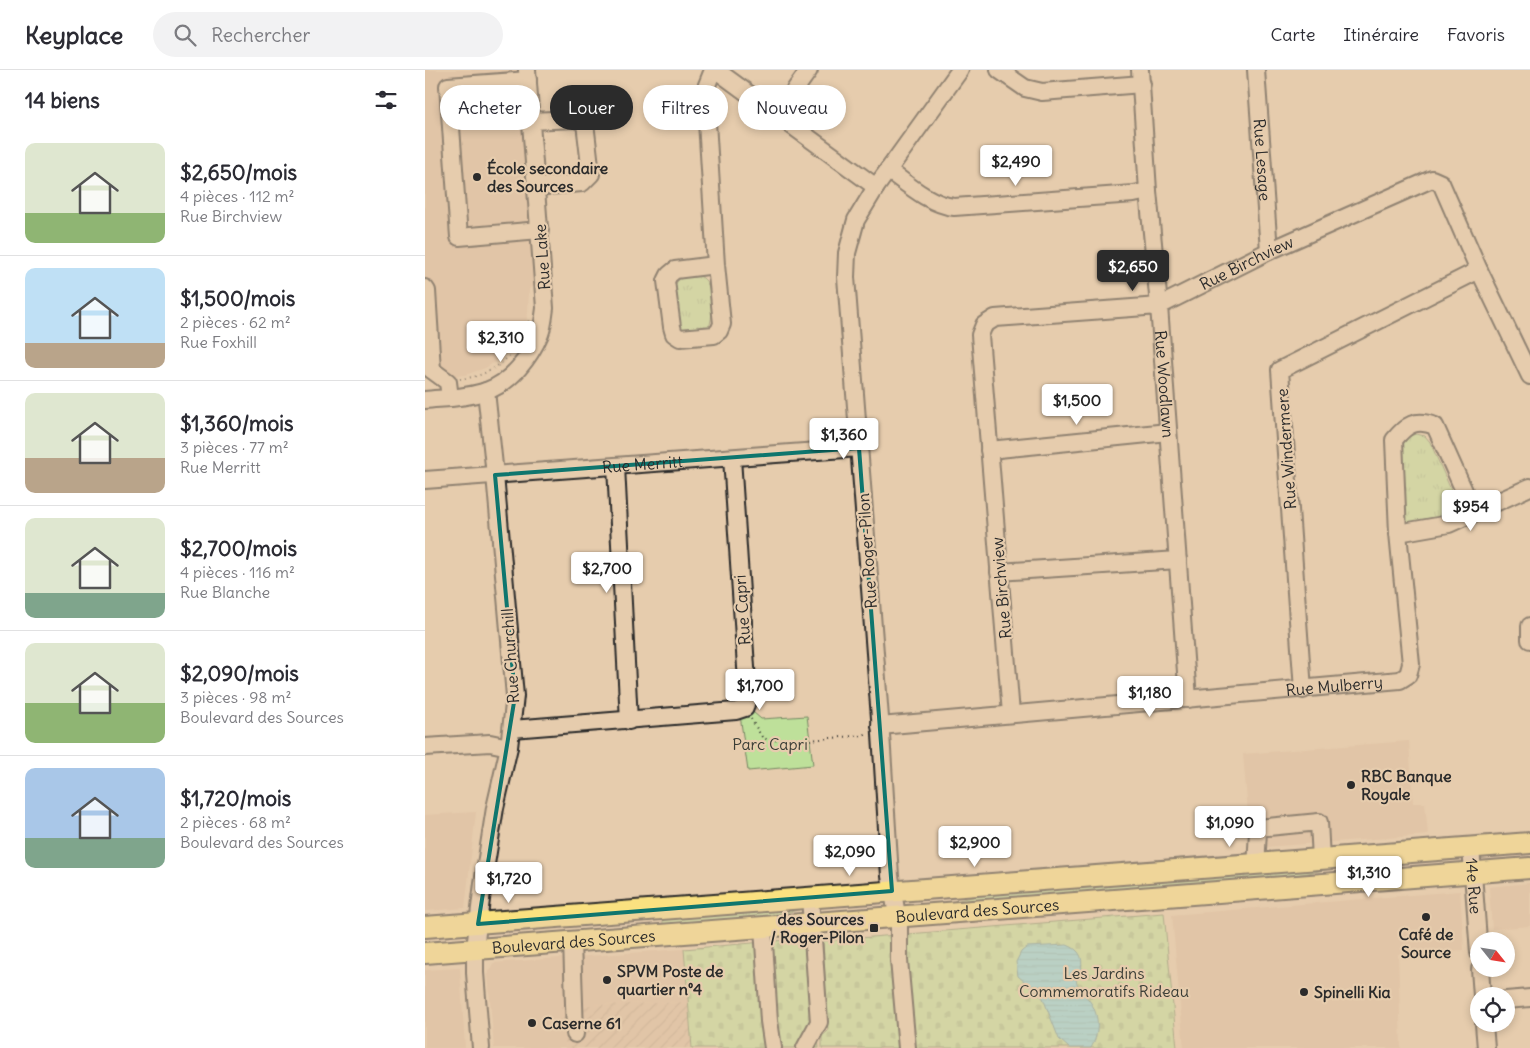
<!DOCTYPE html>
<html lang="fr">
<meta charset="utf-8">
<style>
body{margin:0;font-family:Delius,sans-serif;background:#f2f2f3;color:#2b2b33;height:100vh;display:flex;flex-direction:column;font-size:19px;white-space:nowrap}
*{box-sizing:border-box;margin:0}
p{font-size:16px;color:#7c7c81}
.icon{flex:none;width:28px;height:28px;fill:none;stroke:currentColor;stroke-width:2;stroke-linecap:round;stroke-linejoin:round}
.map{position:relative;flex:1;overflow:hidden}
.panel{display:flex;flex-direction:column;background:#fff;width:425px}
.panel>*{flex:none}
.hud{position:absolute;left:15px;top:15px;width:475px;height:45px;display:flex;gap:10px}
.needle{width:32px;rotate:120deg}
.tools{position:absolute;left:1045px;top:862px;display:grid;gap:10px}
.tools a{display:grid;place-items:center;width:45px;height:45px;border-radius:50%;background:#fff;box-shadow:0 2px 8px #0003;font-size:25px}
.price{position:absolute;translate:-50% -42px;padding:0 11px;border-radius:5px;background:#fff;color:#222;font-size:16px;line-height:32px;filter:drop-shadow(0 1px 2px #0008)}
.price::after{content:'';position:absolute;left:50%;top:30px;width:15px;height:11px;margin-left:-8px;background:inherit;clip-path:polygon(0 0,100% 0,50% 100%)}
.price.active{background:#2b2b2b;color:#fff}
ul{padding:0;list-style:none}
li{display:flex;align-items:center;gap:15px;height:125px;padding:0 25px}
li+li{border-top:1px solid #e1e1e2}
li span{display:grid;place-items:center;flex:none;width:140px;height:100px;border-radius:10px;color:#555}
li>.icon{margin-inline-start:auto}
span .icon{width:60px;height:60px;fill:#fffc;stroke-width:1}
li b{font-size:21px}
h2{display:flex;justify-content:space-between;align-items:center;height:60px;padding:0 25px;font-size:21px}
.chip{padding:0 18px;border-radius:22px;background:#fff;box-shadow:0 2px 8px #0003;font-size:18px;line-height:45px}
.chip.active{background:#2b2b2b;color:#fff}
header{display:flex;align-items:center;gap:30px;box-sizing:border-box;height:70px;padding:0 25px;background:#fff;border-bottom:1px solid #e1e1e2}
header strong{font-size:24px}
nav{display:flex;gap:28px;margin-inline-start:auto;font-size:18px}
.search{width:350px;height:45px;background:#f2f2f3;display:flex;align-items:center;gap:12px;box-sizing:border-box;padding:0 18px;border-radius:28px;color:#7c7c81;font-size:19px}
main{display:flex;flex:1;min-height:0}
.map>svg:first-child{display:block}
.built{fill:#dcbc9f}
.industrial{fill:url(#industrial-furrows)}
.grass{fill:url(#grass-tufts);stroke:#748662}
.cemetery{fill:url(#cemetery-stones);stroke:#748662}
.park{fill:#bee09a;stroke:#748662}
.water{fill:url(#water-rules);stroke:#629298}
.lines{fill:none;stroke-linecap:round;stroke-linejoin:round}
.minor-casing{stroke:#2b2b2b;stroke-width:20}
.major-casing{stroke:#2b2b2b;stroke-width:24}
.path{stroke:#2b2b2b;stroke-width:2;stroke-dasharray:1 4;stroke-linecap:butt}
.minor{stroke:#e6ccad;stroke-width:16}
.major{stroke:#fae180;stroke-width:20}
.marked{fill:none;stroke:#0f766e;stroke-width:4;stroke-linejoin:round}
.poi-dot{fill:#2b2b2b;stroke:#e6ccad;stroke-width:2}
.labels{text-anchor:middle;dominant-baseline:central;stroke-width:4.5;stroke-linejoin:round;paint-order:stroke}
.street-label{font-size:16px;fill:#2b2b2b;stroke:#e6ccad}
.poi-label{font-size:16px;font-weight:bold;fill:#2b2b2b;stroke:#e6ccad;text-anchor:start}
.park-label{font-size:16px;fill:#3a3d36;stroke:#e6ccad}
</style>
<header>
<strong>Keyplace</strong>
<div class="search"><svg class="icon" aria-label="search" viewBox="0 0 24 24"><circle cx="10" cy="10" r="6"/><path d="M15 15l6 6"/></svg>Rechercher</div>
<nav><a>Carte</a><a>Itinéraire</a><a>Favoris</a></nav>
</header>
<main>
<section class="panel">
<h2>14 biens<svg class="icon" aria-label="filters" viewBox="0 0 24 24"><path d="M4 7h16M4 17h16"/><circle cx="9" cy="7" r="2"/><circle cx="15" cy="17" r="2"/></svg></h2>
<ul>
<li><span style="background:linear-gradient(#dfe7d0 70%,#8fb573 0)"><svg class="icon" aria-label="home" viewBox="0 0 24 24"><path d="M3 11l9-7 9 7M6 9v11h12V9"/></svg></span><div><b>$2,650/mois</b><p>4 pièces · 112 m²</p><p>Rue Birchview</p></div></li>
<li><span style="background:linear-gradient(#bfe0f5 75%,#b9a48a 0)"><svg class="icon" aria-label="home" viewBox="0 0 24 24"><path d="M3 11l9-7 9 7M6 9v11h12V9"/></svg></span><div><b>$1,500/mois</b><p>2 pièces · 62 m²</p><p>Rue Foxhill</p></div></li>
<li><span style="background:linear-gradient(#dfe7d0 65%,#b9a48a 0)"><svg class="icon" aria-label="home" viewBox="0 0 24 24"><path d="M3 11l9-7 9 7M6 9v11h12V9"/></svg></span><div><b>$1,360/mois</b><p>3 pièces · 77 m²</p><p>Rue Merritt</p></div></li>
<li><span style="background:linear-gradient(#dfe7d0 75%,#7fa58c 0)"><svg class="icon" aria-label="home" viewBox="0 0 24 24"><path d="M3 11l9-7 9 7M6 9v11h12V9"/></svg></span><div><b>$2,700/mois</b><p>4 pièces · 116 m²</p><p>Rue Blanche</p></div></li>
<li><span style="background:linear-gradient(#dfe7d0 60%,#8fb573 0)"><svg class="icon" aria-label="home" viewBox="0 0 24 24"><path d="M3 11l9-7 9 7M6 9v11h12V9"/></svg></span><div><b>$2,090/mois</b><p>3 pièces · 98 m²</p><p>Boulevard des Sources</p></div></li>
<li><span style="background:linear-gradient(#a9c7e8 70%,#7fa58c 0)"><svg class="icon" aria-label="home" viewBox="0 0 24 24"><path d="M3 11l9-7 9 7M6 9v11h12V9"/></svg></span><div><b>$1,720/mois</b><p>2 pièces · 68 m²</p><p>Boulevard des Sources</p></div></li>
</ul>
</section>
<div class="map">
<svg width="1105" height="978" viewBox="0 0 1105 978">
<defs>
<pattern id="industrial-furrows" width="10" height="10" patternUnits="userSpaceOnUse" patternTransform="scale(1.25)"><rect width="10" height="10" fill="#dcbc9f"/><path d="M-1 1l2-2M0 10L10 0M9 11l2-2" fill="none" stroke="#bda289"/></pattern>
<pattern id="grass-tufts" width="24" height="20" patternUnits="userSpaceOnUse" patternTransform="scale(1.25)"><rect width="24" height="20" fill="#bee09a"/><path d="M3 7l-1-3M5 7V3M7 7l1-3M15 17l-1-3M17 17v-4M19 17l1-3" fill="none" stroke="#a3c085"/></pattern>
<pattern id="cemetery-stones" width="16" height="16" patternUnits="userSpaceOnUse" patternTransform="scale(1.25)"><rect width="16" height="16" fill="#bee09a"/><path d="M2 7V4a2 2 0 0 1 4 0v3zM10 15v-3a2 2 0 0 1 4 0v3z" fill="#a3c085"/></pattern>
<pattern id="water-rules" width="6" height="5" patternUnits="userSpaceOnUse" patternTransform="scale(1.25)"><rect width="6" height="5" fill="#86d6e0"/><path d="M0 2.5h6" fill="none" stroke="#74b8c0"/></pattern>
</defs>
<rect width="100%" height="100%" fill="#e6ccad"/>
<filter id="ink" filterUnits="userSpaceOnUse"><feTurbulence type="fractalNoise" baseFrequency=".02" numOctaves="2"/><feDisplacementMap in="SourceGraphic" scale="10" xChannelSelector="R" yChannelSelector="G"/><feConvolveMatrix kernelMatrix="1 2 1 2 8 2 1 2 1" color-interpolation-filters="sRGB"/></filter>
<g filter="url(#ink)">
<path class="built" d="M0,0H96L111,215L104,219L103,243L100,258L78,287L60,298L40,305L0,308Z
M984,671L988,733H1000L1003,765L826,778L818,684Z
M51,742L40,838L0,841V745Z
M1105,813V856L1067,859L1064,817Z
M1035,821L1039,880L973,884L976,978H759L747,845Z
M259,879L263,932L136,936L141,978H69L63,904L68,893Z
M35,898L40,978H0V900Z"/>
<path class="industrial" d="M263,932L267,978H141L136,936Z"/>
<path class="grass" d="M271,205C275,206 279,208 281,211C288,221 289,249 283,259L255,260L249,219C252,207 260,206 271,205Z
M991,364L1000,366L1005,372L1033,436L1031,445L984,454L978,445L977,371L981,367Z
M912,796V798L859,807L530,833L529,831L565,823Z
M378,837V839L338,848L238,856V849Z"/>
<path class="cemetery" d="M739,843L752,978H397V966L403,961L398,871Z
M385,868L394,978H267L259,879Z"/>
<path class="park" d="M328,642L336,649L382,646L388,695L323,701L315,645Z"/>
<path class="water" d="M642,875C653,879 659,886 656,899C654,905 650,908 652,914C654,922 662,926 666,933C675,947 674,964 666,978H644L634,969L618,928L593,906L591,892L596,882L602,877Z"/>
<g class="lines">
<defs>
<g id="minor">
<path d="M288,0L280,20L291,195L297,254L294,261L289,265L255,268L249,264L247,257L241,211L244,205L250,200L291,195"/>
<path d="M291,0L451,117"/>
<path d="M574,0L600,18L617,22L717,14"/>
<path id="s1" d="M715,0L723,121L734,236L763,629"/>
<path id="s2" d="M831,0L844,181"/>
<path d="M103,10L23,16L34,167L115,160"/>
<path d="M352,45L384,0"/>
<path d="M106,51L150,49L160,53L166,104L157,113L111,117"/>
<path d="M463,100C482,114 506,135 529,137L709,124L723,121"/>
<path d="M0,218L2,221L7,300"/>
<path d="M0,295L23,312L25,328"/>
<path d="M0,330C20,328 42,328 61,321C86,313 105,287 115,264C118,256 119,246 120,238L102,0"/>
<path d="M564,380L743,362"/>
<path d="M191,396L204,651"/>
<path id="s3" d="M0,410L434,378"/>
<path d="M973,463L1024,454L1105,417"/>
<path d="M574,502L753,490"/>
<path d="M1105,556V570"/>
<path d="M878,620L855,300L1054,200"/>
<path id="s4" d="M586,644L555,265L559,255L570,248L734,236L844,181L1007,109L1016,113L1054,200L1105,306"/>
<path id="s5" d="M455,656L975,610L983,605L986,594L973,463L969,370C981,355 991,348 1010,356L1049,443"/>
<path d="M87,659L311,641L320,638L323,627L307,388"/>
<path d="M0,677L65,673L84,677"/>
<path id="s6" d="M1046,777L1054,883"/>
<path d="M832,794C831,781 833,770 833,758L894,752L896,789"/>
<path d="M338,857L344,951L348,978"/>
<path d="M147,871L150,964"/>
<path d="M1055,899L1057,926"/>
<path d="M1081,930L1105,928"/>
<path d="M1059,954L1061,978"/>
<path d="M56,978L50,903V879L58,813L70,738L84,677L90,626L70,405L61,321"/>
<path d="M380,978L394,952L385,827"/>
<path d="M482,978L474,890V856L465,806L455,648L421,207L422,183L431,150L451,117L535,0"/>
</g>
<g id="major">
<path d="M0,857L1105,773"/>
<path id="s7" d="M0,883L1105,798"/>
</g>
</defs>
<use href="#minor" class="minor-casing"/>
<use href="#major" class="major-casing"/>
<path class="path" d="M35,309C42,308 50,307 57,304C80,296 98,273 104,250
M326,649L337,667L343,670L373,671L439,665L442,663"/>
<use href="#minor" class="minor"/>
<use href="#major" class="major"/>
</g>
</g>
<path d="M0 0H1105V978H0ZM434,378L467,821L53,854L90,626L70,405Z" fill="#e6ccad" fill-opacity=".55" fill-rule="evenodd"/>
<path class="marked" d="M434,378L467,821L53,854L90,626L70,405Z"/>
<g class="poi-dot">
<circle cx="52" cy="107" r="5"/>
<circle cx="926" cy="715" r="5"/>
<circle cx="1001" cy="847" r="5"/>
<rect x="444" y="853" width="10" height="10" rx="2.5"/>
<circle cx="182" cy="910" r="5"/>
<circle cx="879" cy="922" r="5"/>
<circle cx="107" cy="953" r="5"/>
</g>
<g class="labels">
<g class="street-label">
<text stroke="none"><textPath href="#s2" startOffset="90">Rue Lesage</textPath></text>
<text transform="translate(117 187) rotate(-94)">Rue Lake</text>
<text stroke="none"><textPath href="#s4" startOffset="666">Rue Birchview</textPath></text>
<text stroke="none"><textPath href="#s1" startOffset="315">Rue Woodlawn</textPath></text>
<text transform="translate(861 379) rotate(-94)">Rue Windermere</text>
<text stroke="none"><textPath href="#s3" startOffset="218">Rue Merritt</textPath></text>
<text transform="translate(442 481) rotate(-94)">Rue Roger-Pilon</text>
<text transform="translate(576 518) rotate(-95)">Rue Birchview</text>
<text transform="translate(317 540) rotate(-94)">Rue Capri</text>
<text transform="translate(85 586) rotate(-94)">Rue Churchill</text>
<text stroke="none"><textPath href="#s5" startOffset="456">Rue Mulberry</textPath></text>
<text stroke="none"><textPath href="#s6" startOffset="39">14e Rue</textPath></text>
<text stroke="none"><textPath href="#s7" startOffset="554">Boulevard des Sources</textPath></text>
<text stroke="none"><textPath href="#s7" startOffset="149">Boulevard des Sources</textPath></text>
</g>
<g class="poi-label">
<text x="62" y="98">École secondaire<tspan x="62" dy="18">des Sources</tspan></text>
<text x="936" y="706">RBC Banque<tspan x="936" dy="18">Royale</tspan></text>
<text x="439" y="849" text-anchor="end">des Sources<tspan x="439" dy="18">/ Roger-Pilon</tspan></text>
<text x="1001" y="864" text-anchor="middle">Café de<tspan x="1001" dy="18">Source</tspan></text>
<text x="192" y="901">SPVM Poste de<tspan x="192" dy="18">quartier n°4</tspan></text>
<text x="889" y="922">Spinelli Kia</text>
<text x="117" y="953">Caserne 61</text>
</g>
<g class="park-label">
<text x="345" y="674">Parc Capri</text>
<text x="679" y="903">Les Jardins<tspan x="679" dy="18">Commemoratifs Rideau</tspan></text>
</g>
</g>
</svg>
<div class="tools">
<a><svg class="needle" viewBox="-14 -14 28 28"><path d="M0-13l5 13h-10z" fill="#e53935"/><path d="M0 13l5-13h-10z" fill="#7c7c81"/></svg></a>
<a><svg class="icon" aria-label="locate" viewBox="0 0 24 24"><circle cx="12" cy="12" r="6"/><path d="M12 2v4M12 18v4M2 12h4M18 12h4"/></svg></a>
</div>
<b class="price" style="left:591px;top:117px">$2,490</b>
<b class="price active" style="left:708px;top:222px">$2,650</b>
<b class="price" style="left:76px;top:293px">$2,310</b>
<b class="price" style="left:652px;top:356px">$1,500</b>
<b class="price" style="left:419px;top:390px">$1,360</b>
<b class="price" style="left:1046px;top:462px">$954</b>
<b class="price" style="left:182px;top:524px">$2,700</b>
<b class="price" style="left:335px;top:641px">$1,700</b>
<b class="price" style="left:725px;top:648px">$1,180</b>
<b class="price" style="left:805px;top:778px">$1,090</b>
<b class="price" style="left:550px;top:798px">$2,900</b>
<b class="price" style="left:425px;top:807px">$2,090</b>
<b class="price" style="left:944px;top:828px">$1,310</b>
<b class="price" style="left:84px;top:834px">$1,720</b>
<div class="hud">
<a class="chip">Acheter</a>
<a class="chip active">Louer</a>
<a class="chip">Filtres</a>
<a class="chip">Nouveau</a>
</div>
</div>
</main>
